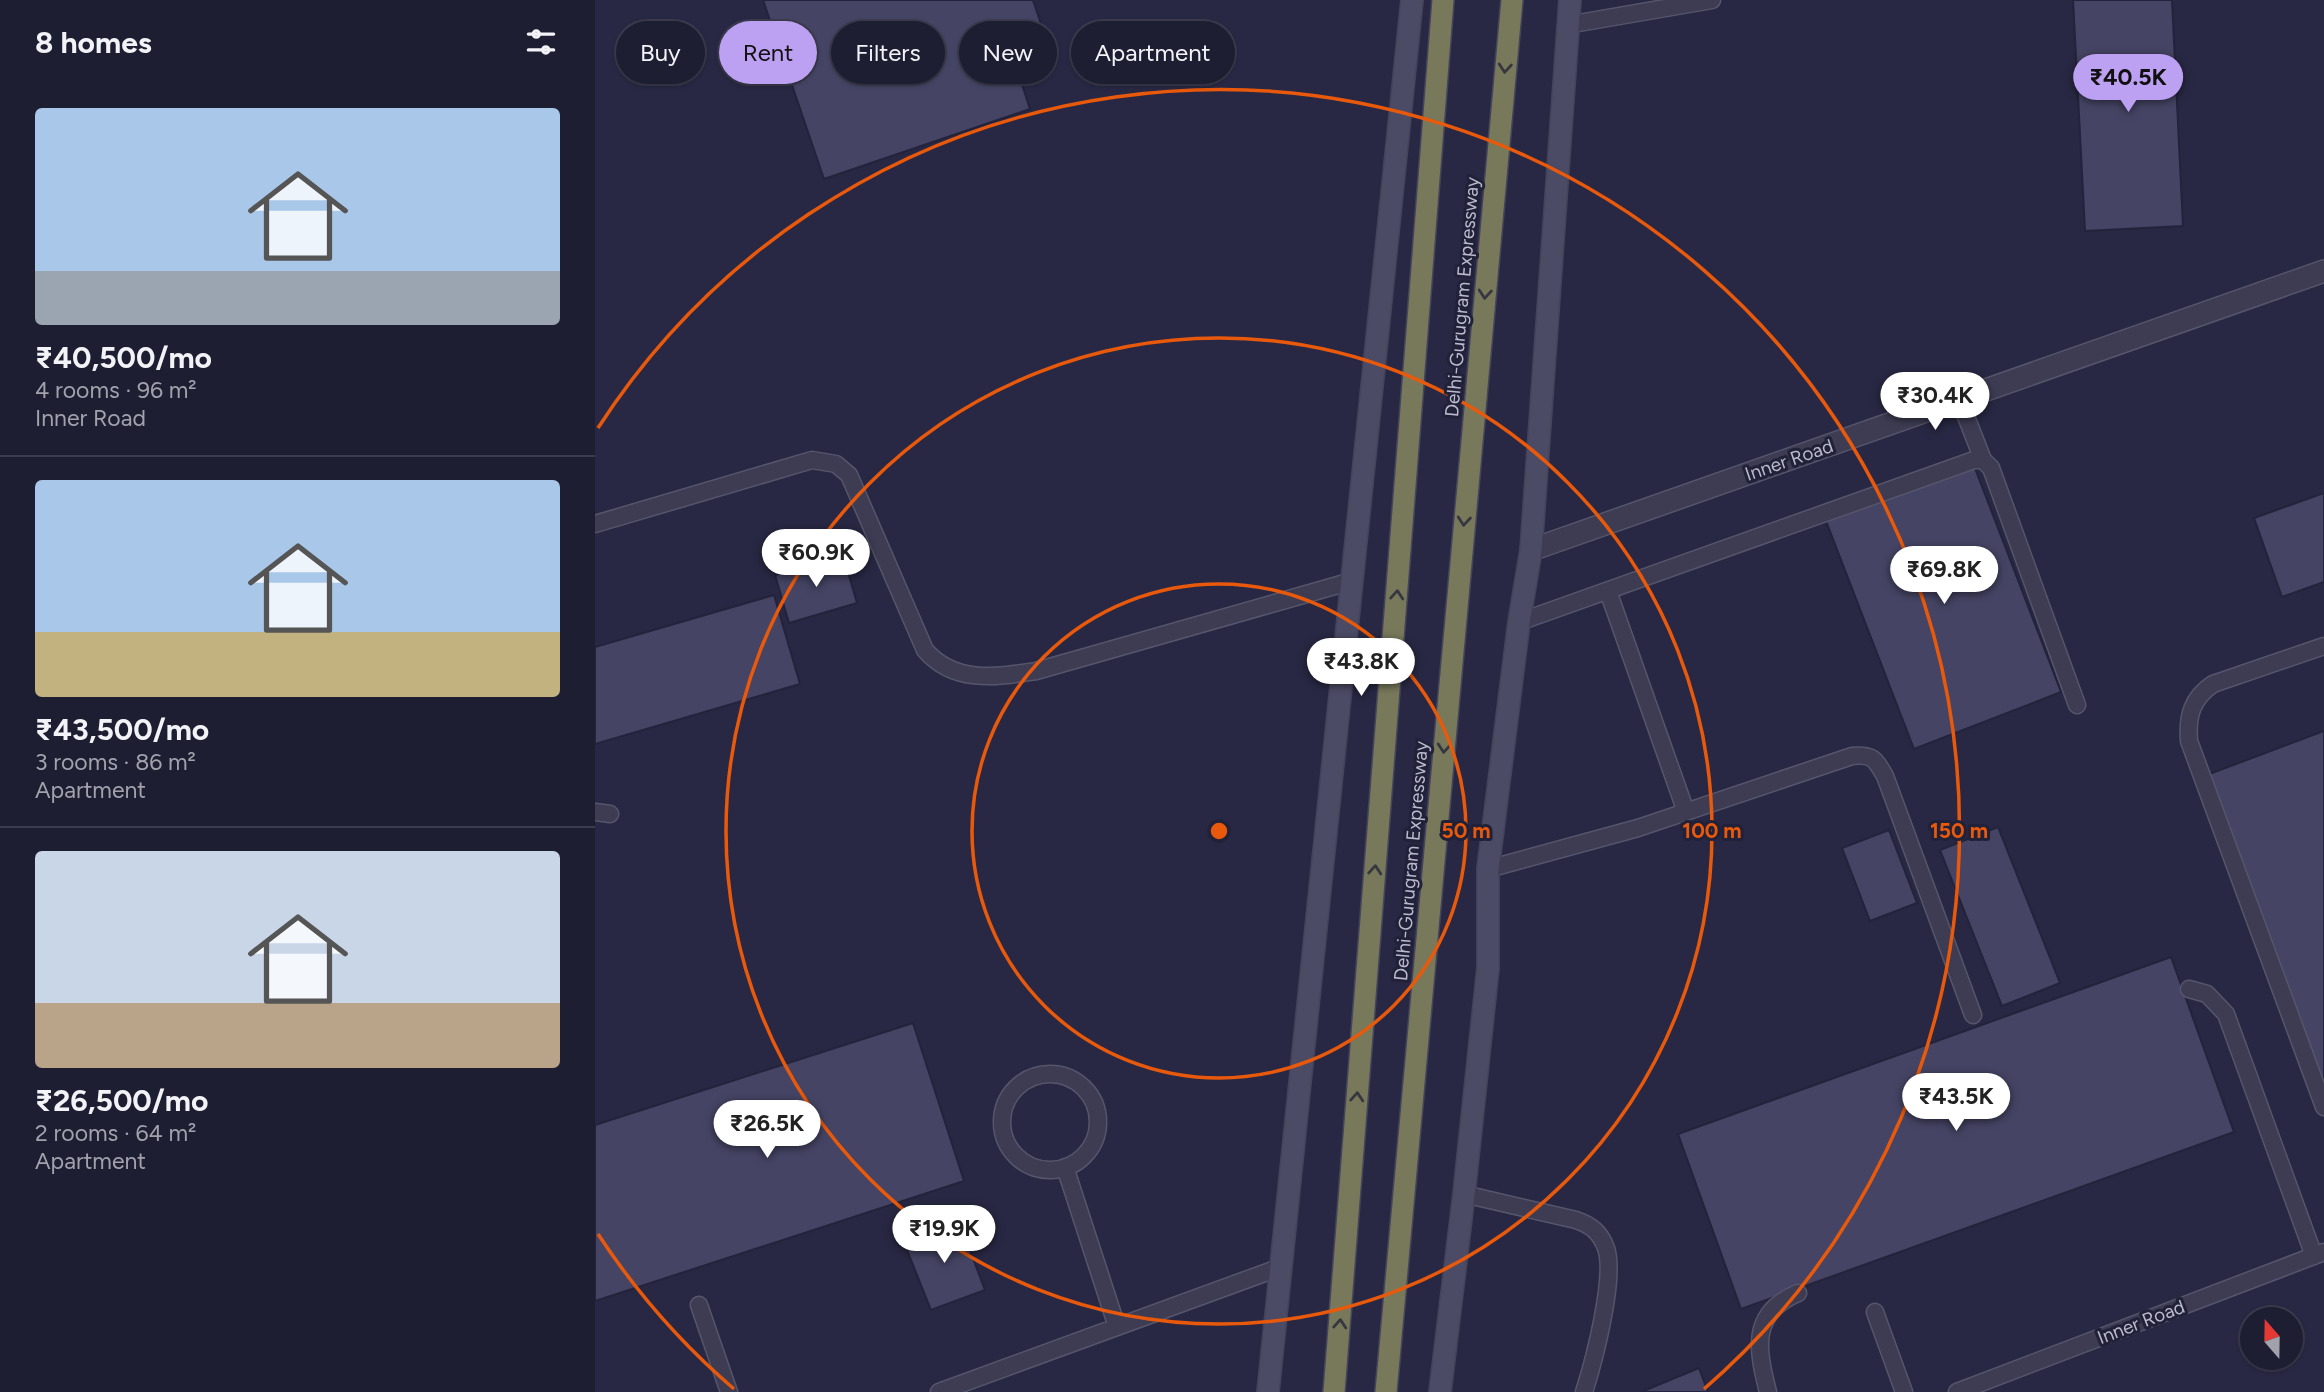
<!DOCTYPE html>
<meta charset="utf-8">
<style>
body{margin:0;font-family:Figtree,sans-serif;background:#2b2b3f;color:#f1f3f6;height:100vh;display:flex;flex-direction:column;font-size:26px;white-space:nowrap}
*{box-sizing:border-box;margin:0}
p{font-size:23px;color:#a1a2ac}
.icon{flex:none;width:38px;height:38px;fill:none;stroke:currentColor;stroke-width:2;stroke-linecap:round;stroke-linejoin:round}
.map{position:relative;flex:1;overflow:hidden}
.drawer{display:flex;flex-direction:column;background:#1e1e33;width:595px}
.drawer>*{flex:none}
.hud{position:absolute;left:21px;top:21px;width:665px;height:63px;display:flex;gap:14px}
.needle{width:46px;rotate:340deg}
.buttons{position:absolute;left:1645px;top:1307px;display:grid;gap:14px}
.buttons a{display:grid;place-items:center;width:63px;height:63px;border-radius:50%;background:#1e1e33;box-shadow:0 2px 5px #0004,0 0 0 2px #3c3c4e;font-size:35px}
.price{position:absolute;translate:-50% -60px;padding:0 16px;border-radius:24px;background:#fff;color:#222;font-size:23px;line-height:46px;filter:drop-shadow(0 2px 4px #0008)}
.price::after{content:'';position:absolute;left:50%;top:42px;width:21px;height:16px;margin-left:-10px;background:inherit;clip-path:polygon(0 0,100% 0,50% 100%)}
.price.active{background:#bca0f2;color:#111}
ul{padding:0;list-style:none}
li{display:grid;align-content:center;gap:14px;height:371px;padding:0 35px}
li+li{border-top:2px solid #3c3c4e}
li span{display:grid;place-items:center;height:217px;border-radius:7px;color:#555}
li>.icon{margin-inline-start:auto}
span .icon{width:126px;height:126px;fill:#fffc;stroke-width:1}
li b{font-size:30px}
h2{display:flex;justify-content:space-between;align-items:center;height:84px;padding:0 35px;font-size:30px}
.tag{padding:0 24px;border-radius:32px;background:#1e1e33;box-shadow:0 2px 5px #0004,0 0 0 2px #3c3c4e;font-size:24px;line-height:63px}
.tag.active{background:#bca0f2;color:#111}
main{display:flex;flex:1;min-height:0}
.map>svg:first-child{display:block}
.building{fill:#454464;stroke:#23233b;stroke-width:2}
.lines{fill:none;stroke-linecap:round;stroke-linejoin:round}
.service-casing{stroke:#55556b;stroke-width:19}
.minor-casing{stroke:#55556b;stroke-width:24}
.secondary-casing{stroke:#43435a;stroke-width:24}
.motorway-casing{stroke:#44445b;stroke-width:24}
.service{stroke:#3d3c53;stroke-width:16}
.minor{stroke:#3d3c53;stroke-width:21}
.secondary{stroke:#4c4b66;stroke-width:21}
.motorway{stroke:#78795a;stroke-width:21}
.oneway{stroke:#373741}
.ring{fill:none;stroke:#e8590c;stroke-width:3.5}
.labels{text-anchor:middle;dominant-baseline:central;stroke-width:6;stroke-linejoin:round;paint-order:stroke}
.street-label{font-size:19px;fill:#bbbacd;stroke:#212139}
.centre{fill:#e8590c;stroke:#212139;stroke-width:3.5}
.ring-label{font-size:21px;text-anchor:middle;font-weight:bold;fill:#e8590c;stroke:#212139;stroke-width:6;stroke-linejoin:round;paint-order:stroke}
</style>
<main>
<section class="drawer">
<h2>8 homes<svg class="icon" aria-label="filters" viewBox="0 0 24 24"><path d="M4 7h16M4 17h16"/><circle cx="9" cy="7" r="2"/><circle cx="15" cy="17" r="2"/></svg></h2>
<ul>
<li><span style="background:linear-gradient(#a9c7e8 75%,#9aa5b1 0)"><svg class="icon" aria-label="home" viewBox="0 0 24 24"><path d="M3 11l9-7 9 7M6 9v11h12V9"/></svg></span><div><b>₹40,500/mo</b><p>4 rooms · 96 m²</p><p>Inner Road</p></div></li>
<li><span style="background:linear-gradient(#a9c7e8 70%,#c2b280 0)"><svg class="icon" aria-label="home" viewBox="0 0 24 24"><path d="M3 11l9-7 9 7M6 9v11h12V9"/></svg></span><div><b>₹43,500/mo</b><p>3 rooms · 86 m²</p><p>Apartment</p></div></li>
<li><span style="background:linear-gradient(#c9d6e8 70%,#b9a48a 0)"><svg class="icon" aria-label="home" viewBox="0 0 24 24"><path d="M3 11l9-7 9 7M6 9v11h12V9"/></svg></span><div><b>₹26,500/mo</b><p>2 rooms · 64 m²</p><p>Apartment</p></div></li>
</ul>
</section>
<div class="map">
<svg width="1729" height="1392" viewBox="0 0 1729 1392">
<rect width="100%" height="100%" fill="#282844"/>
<path class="building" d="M168,0H438L448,30L413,42L435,109L229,179Z
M1478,0H1577L1588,226L1490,231Z
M1378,463L1466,692L1319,749L1231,521Z
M1729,493V582L1687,597L1659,518Z
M248,555L262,603L194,623L180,575Z
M179,595L205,684L0,744V647Z
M1729,731V1095L1609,776Z
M1403,827L1465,983L1407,1006L1345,850Z
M1294,830L1322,903L1275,921L1247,848Z
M1576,957L1639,1132L1146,1309L1083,1134Z
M318,1023L369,1181L0,1301V1125Z
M363,1219L390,1290L336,1310L308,1240Z
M1104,1368L1113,1392H1046Z"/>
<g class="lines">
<defs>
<path id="service" d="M972,25L1117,0
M1365,401L1388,460
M0,524L217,460L241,464L254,475L330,650C359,684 401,677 441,671L757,581
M1013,591L1091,812
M924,622L1379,460H1388L1396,468L1482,705
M1729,646L1618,684C1597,698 1592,716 1594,741L1729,1107
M0,812L15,814
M893,869L1043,828L1257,756C1278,754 1280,759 1290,776L1378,1015
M1594,989L1612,994L1631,1014L1719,1256
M407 1122a48 48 0 1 1 96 0a48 48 0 1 1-96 0Z
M470,1167L522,1327
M869,1194L981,1220C996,1225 1005,1232 1011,1248C1021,1277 999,1361 989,1392
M104,1305L134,1392
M1280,1312L1309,1392
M344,1392L686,1267
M1173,1392C1162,1349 1155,1313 1203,1293
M1362,1392L1729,1252"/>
<path id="minor" d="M936,550L1729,271"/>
<path id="secondary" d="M673,1392L817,0
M845,1392L869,1194L893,968V869L924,622L936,550L975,0"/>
<path id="motorway" d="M739,1392L848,0
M791,1392L917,0"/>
</defs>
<use href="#service" class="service-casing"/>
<use href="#minor" class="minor-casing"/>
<use href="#secondary" class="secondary-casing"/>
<use href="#motorway" class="motorway-casing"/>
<use href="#service" class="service"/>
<use href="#minor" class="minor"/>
<use href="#secondary" class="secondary"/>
<use href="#motorway" class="motorway"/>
</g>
<defs><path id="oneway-chevron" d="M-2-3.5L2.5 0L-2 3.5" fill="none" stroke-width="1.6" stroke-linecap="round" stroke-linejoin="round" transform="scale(1.75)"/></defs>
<g class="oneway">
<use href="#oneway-chevron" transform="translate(910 68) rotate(95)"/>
<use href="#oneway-chevron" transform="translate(890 294) rotate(95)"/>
<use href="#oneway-chevron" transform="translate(869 521) rotate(95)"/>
<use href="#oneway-chevron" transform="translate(802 595) rotate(-86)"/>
<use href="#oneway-chevron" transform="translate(849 748) rotate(95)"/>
<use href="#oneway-chevron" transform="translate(780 870) rotate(-86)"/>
<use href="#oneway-chevron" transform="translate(762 1097) rotate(-86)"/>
<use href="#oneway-chevron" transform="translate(745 1324) rotate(-86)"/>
</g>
<g class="ring">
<circle cx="624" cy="831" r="247"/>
<circle cx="624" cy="831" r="493"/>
<path d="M139 1389A740 740 0 0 1 3 1234M3 428A740 740 0 1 1 1109 1389"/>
</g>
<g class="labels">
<g class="street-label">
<text transform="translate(867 297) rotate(-85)">Delhi-Gurugram Expressway</text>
<text transform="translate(1194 460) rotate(-19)">Inner Road</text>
<text transform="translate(816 861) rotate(-85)">Delhi-Gurugram Expressway</text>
<text transform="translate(1546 1322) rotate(-21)">Inner Road</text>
</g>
</g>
<circle cx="624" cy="831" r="10" class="centre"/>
<g class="ring-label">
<text x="871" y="838">50 m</text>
<text x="1117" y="838">100 m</text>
<text x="1364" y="838">150 m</text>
</g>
</svg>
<div class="buttons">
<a><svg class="needle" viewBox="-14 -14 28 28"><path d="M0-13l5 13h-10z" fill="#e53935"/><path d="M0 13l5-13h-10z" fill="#a1a2ac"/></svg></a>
</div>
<b class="price active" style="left:1533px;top:114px">₹40.5K</b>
<b class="price" style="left:1340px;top:432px">₹30.4K</b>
<b class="price" style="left:221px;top:589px">₹60.9K</b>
<b class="price" style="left:1349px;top:606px">₹69.8K</b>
<b class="price" style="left:766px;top:698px">₹43.8K</b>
<b class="price" style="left:1361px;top:1133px">₹43.5K</b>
<b class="price" style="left:172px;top:1160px">₹26.5K</b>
<b class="price" style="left:349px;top:1265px">₹19.9K</b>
<div class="hud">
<a class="tag">Buy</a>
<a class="tag active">Rent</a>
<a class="tag">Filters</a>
<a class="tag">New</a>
<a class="tag">Apartment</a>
</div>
</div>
</main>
